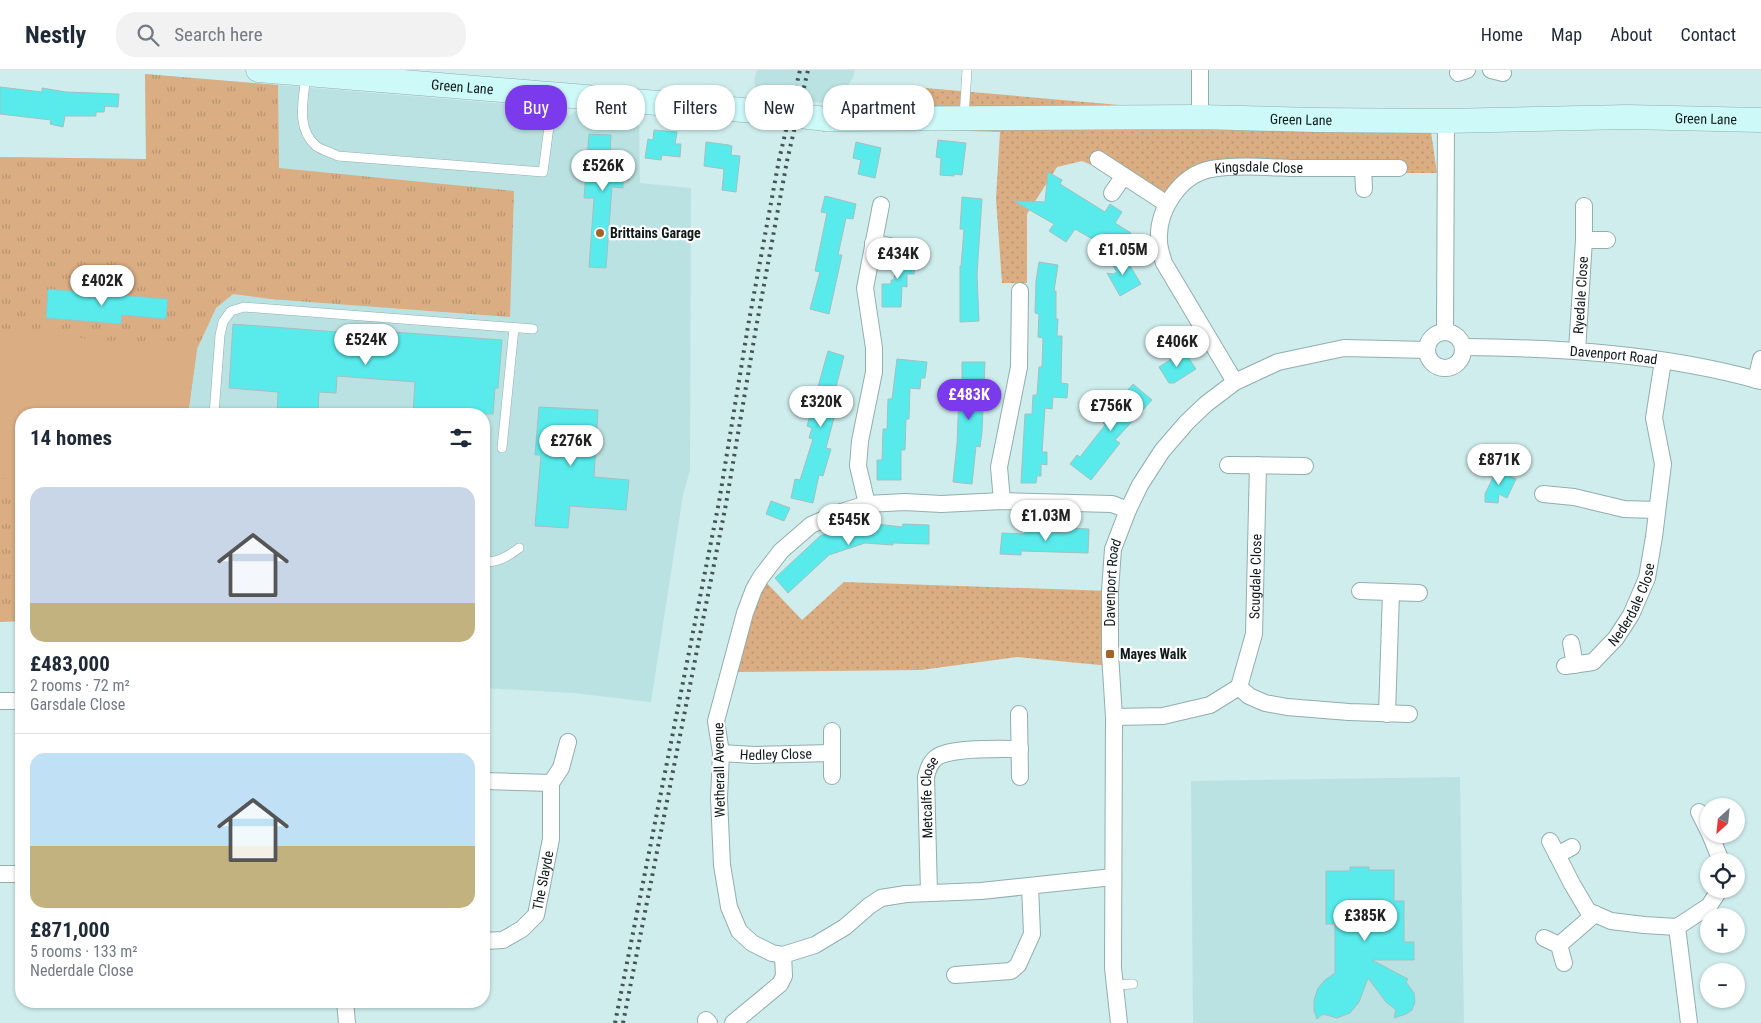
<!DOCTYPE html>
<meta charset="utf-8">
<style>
body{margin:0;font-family:"Roboto Condensed",sans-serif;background:#f2f2f3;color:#1f2937;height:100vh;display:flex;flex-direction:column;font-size:19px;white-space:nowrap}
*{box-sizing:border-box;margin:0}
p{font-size:16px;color:#747a83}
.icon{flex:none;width:28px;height:28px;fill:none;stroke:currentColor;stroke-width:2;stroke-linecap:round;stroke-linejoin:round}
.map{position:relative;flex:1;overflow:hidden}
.panel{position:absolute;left:15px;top:338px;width:475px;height:600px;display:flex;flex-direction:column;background:#fff;border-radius:20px;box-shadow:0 1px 4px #0004}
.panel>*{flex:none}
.guide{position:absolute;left:505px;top:15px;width:475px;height:45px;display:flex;gap:10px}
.needle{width:32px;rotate:207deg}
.controls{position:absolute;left:1700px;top:728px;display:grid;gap:10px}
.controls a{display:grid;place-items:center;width:45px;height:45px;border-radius:50%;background:#fff;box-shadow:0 1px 4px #0004;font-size:25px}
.price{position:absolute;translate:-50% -42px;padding:0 11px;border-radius:18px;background:#fff;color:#222;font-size:16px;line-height:32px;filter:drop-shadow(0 1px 2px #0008)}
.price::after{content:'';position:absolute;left:50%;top:30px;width:15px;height:11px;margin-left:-8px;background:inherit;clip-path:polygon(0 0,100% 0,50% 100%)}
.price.active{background:#7c3aed;color:#fff}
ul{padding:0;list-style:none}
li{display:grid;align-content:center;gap:10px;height:265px;padding:0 15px}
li+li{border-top:1px solid #e0e1e3}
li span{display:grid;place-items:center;height:155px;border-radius:15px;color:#555}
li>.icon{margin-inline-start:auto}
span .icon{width:90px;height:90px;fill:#fffc;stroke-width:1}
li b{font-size:21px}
h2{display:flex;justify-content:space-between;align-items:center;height:60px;padding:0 15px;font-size:21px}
.pill{padding:0 18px;border-radius:20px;background:#fff;box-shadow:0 1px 4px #0004;font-size:18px;line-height:45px}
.pill.active{background:#7c3aed;color:#fff}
header{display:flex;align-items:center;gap:30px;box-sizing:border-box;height:70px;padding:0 25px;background:#fff;border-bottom:1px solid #e0e1e3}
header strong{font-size:24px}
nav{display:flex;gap:28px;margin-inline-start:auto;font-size:18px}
.search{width:350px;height:45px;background:#f2f2f3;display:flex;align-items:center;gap:12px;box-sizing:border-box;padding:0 18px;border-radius:20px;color:#747a83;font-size:19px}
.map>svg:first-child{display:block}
.built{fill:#bbe2e2}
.grass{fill:url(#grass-dots)}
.park{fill:url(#park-tufts)}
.garden{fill:#daad82}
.building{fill:#59ebec;stroke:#a3c0c0}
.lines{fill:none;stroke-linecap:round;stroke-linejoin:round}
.lane-casing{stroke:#92aeae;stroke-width:10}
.street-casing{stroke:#92aeae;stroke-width:18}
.secondary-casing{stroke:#92aeae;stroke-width:25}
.lane{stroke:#fff;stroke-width:9}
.street{stroke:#fff;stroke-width:16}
.secondary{stroke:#cdf9f9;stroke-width:24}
.rail{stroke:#445353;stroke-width:4;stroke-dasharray:2.5 5;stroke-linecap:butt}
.secondary-bridge-casing{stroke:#92aeae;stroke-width:25;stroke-linecap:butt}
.secondary-bridge{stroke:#cdf9f9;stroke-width:24}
.poi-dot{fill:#a16627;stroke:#fff;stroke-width:2}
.labels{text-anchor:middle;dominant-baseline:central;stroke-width:4.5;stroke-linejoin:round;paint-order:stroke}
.street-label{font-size:14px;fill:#101a1a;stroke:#fff}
.poi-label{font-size:14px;font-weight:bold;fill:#101a1a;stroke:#fff;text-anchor:start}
</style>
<header>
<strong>Nestly</strong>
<div class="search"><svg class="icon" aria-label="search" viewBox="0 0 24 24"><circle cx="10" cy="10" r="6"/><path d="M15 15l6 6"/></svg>Search here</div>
<nav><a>Home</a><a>Map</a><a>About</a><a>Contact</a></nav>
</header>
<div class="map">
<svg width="1761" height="953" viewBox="0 0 1761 953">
<defs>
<pattern id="grass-dots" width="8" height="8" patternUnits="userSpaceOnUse" patternTransform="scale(1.25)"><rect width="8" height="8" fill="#daad82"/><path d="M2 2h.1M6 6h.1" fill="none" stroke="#ba9470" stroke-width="1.8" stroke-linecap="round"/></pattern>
<pattern id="park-tufts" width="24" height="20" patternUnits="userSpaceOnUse" patternTransform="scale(1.25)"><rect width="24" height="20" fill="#daad82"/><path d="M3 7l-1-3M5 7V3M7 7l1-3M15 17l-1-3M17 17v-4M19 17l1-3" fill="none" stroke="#ba9470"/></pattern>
</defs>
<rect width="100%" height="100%" fill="#cfeded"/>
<path class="built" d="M757,0H855L853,8L835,33L759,31L754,10Z
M145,4L566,39L569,46L576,41L584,39L639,46L640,113L691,118L690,400L683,425L651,632L573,623L484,618V344H21V551L0,552V87L146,89Z
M1460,707L1464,953H1193L1191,711Z"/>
<path class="grass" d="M891,15L1431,62L1437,103H1221L1165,127L1082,91L1057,97L1027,144V213H1002L996,129L1000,62L834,57L848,32Z
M761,507L802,550L844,512L1110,521V596L1017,587L921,600L730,602Z"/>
<path class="park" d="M145,4L278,15L279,98L514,121L510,247L270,229L233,224L216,238L197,279L188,344H21V551L0,552V87L146,89Z"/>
<path class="garden" d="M0,260L197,279L188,344H21V410L0,408Z"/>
<path class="building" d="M0,17L42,22V18L66,22L119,24L118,37L105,36L104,42H96V46H65L63,57L50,54L51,50L0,44Z
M654,60L677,62L675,74H681L680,87L662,85L661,90L645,88L648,69L653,70Z
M589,64L611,65L610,85L630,87L629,110H623V118L612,117L606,198L589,197L594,128H584Z
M938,70L966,73L962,105L954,104V106L940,105L941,88L936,87Z
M706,72L729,75L732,76L731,85L740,86L736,122L722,120L724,99L704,96Z
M856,72L881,78L875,108L858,104L861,90L853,88Z
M1048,102L1062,110L1060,114L1105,142L1110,134L1122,142L1115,153L1131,163L1118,184L1075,159L1066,172L1049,161L1054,154L1014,131L1045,132Z
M825,126L856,134L853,149L846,148L838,185H842L829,244L810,239L820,202L815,201L827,143L821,142Z
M962,127L982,129L977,205L979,251L960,252V196H961L964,159H960Z
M897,183L916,184L914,204H907V217L902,216L901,237H882V214H891V210H894Z
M1123,184L1141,214L1120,226L1107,203L1113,204L1117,202L1110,191Z
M1039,192L1058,195L1054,221H1056V249H1058L1057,266H1062L1061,313L1068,314L1067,328L1053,327L1052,339L1045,338L1042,382H1047V395L1041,394V406H1037L1036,413H1021L1025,344H1032L1033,325H1037L1039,297H1042L1043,268L1038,267L1039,244L1035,243L1036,211Z
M48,219L168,229L166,249L122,245L121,254L46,248Z
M233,254L351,263L352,259L502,270L498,318H495L493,344H413L415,312L337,306L336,323L319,322L318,344H277L278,322L229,318Z
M828,281L844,286L836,317L843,319L837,344H835L826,378L831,379L823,406L819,405L813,433L791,428L795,409L800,410L813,369L809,368L812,358L807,356Z
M1184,281L1196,299L1174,313H1169L1159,297Z
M897,289L927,292L925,308H921L920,319L910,318L909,349H906L905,380H901V410H877V390H882L883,359H887L888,329H892Z
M962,292H985L982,362L980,377L976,376L972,414L953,412L957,374L959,324H962Z
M1133,314L1152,330L1115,370L1120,373L1091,410L1070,394L1077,385L1080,387L1105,355L1103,353L1121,332L1119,330Z
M539,337L598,340L594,407L629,410L626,440L570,436L568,458L535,456L541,385H535Z
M1501,391H1503L1502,403L1516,409L1507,428L1499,424L1498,433L1485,432V424Z
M771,431L790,438L784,451L766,444Z
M860,452L902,457L903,454L929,455V474L893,473V475L865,473L829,485L788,523L775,508L820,466Z
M1068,458L1089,459L1088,483L1021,481V485L1000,484L1002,463L1025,464V461L1068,463Z
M1350,797H1369V800H1394V831H1404V872H1414V890H1372L1408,909L1406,912L1414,923L1415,932L1412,940L1406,944L1394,948L1396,940L1386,932L1368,908L1359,932L1350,943L1337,948L1323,944L1317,949L1314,941V930L1318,918L1325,910L1335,903V854H1326V801H1350Z"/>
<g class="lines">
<defs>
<path id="lane" d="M306,4C304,29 295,57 316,76C322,80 332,83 338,86L543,102L553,26
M964,47L967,0
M214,344L220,265L223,252L231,241L244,237L533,259
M502,378L514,258
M484,492C499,492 507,487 519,478
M1115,915L1133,914"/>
<g id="street">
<path d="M1491,0L1503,3"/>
<path d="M1458,3L1467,0"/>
<path d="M1200,47V0"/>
<path d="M1098,89L1167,134"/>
<path d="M1363,98L1364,119"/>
<path d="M1112,123L1123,107"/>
<path d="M1584,170H1607"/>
<path d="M873,173L890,176"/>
<path d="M1445,261L1446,51"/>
<circle cx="1445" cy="280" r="18"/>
<path id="s1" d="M1464,277C1563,278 1665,284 1761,311"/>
<path id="s2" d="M1577,281L1584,170V136"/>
<path d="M1756,310L1761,289"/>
<path id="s3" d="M1235,312L1164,193C1162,186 1159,178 1159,171C1157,140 1180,105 1211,99C1237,95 1265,97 1291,98C1327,98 1363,98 1399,98"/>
<path d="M1228,395L1305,396"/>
<path d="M1543,424L1574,427L1624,439L1656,440"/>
<path d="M1002,431L999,397L1019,297L1020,221"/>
<path d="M867,434L858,396L860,371L874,302V278L865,218L881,135"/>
<path d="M1360,521L1419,523"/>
<path d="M1571,573L1575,595"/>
<path id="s4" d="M1565,596L1593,592L1616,568L1631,545L1647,508L1654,467L1663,394L1654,348L1663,291"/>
<path d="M1239,617L1249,626L1265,633L1287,637L1349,642L1409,644"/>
<path d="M0,631H21"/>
<path d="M1019,644L1020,707"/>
<path d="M1387,644L1391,522"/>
<path id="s5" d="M1114,647L1163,646L1210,635L1239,617L1254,564L1258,395"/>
<path id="s6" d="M721,683L754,685L831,683"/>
<path d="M832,706V661"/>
<path d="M484,711L551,713"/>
<path d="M1699,742L1709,762"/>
<path d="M1710,764L1721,791"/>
<path d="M1550,771L1572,814L1588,841L1611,851L1644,855L1677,857L1709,836L1720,819"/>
<path d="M1557,785L1572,777"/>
<path d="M0,804H21"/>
<path d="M1113,807L981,821L906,824L881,828L869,836L845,857L815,875L783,885L772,883L752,873L739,861L729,837L722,795L719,728L721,683L716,651L745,543L754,519L761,507L781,481L811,455L838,443L867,434L905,432L941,434L1002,431L1112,434L1128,440"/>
<path id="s7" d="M929,823L926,707C928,699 930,692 937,687C953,677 1000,679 1020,679"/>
<path d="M1677,857L1689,953"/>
<path d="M1544,868L1559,875L1564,893"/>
<path id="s8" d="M484,871L503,870L522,859L536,845L551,769V713L561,698L568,672"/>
<path d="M1559,875L1595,844"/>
<path d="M955,905L1011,901L1018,895L1032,864L1030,816"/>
<path d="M345,931L347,953"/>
<path d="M706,950L709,953"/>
<path d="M733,953L780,914L784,906L783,885"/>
<path id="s9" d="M1119,953L1113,898L1114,647L1110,584V521L1113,479L1128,440L1140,415L1162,381L1187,352L1206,334L1235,312L1278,292L1344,278L1427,280"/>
</g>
<g id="secondary">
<path id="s10" d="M258,0L755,41"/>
<path id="s11" d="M826,49L1200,47L1315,50L1446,51L1627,47L1761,50"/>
</g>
</defs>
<use href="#lane" class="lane-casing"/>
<use href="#street" class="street-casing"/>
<use href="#secondary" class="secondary-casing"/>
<use href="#lane" class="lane"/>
<use href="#street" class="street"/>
<use href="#secondary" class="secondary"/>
<path class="rail" d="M615,953L719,432L748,256L779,90L800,0
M623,953L726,434L756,258L787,91L808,0"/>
<defs>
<path id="secondary-bridge" d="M755,41L826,49"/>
</defs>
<use href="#secondary-bridge" class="secondary-bridge-casing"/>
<use href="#secondary-bridge" class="secondary-bridge"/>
</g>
<g class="poi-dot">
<circle cx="600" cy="163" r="5"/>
<rect x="1105" y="579" width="10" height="10" rx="2.5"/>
</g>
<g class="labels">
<g class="street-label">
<text stroke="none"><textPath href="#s10" startOffset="205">Green Lane</textPath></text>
<text stroke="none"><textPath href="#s11" startOffset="880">Green Lane</textPath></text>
<text stroke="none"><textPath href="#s11" startOffset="475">Green Lane</textPath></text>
<text stroke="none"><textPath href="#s3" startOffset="305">Kingsdale Close</textPath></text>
<text stroke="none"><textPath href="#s2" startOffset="56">Ryedale Close</textPath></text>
<text stroke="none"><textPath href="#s1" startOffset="150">Davenport Road</textPath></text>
<text stroke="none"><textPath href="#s5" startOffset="244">Scugdale Close</textPath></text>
<text stroke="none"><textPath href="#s9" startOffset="441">Davenport Road</textPath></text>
<text stroke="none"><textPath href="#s4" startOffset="99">Nederdale Close</textPath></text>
<text stroke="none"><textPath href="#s6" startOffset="55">Hedley Close</textPath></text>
<text transform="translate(719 700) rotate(-91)">Wetherall Avenue</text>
<text stroke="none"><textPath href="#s7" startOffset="96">Metcalfe Close</textPath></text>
<text stroke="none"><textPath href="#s8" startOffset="96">The Slayde</textPath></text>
</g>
<g class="poi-label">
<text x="610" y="163">Brittains Garage</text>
<text x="1120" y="584">Mayes Walk</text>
</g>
</g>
</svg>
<div class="controls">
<a><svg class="needle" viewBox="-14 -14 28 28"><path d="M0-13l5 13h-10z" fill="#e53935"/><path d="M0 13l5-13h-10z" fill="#747a83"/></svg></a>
<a><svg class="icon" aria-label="locate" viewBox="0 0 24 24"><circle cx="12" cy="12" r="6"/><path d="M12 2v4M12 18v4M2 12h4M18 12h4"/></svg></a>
<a>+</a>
<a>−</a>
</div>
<b class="price" style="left:603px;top:122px">£526K</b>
<b class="price" style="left:1123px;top:206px">£1.05M</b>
<b class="price" style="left:898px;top:210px">£434K</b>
<b class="price" style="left:102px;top:237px">£402K</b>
<b class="price" style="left:366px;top:296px">£524K</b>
<b class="price" style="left:1177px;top:298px">£406K</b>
<b class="price active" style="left:969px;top:351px">£483K</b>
<b class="price" style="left:821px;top:358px">£320K</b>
<b class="price" style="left:1111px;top:362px">£756K</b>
<b class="price" style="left:571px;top:397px">£276K</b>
<b class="price" style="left:1499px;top:416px">£871K</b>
<b class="price" style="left:1046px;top:472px">£1.03M</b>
<b class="price" style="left:849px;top:476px">£545K</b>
<b class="price" style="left:1365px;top:872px">£385K</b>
<div class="guide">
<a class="pill active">Buy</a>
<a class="pill">Rent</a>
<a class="pill">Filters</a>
<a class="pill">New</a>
<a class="pill">Apartment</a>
</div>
<section class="panel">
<h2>14 homes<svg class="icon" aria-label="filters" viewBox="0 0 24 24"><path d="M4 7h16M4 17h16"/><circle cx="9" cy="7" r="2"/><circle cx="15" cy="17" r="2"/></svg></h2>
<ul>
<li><span style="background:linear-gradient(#c9d6e8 75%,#c2b280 0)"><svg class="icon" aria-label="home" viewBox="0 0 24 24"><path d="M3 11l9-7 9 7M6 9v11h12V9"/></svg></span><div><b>£483,000</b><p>2 rooms · 72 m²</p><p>Garsdale Close</p></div></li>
<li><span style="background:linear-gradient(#bfe0f5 60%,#c2b280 0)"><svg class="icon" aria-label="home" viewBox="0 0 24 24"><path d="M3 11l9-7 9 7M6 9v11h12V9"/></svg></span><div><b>£871,000</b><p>5 rooms · 133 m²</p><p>Nederdale Close</p></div></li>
</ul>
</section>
</div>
